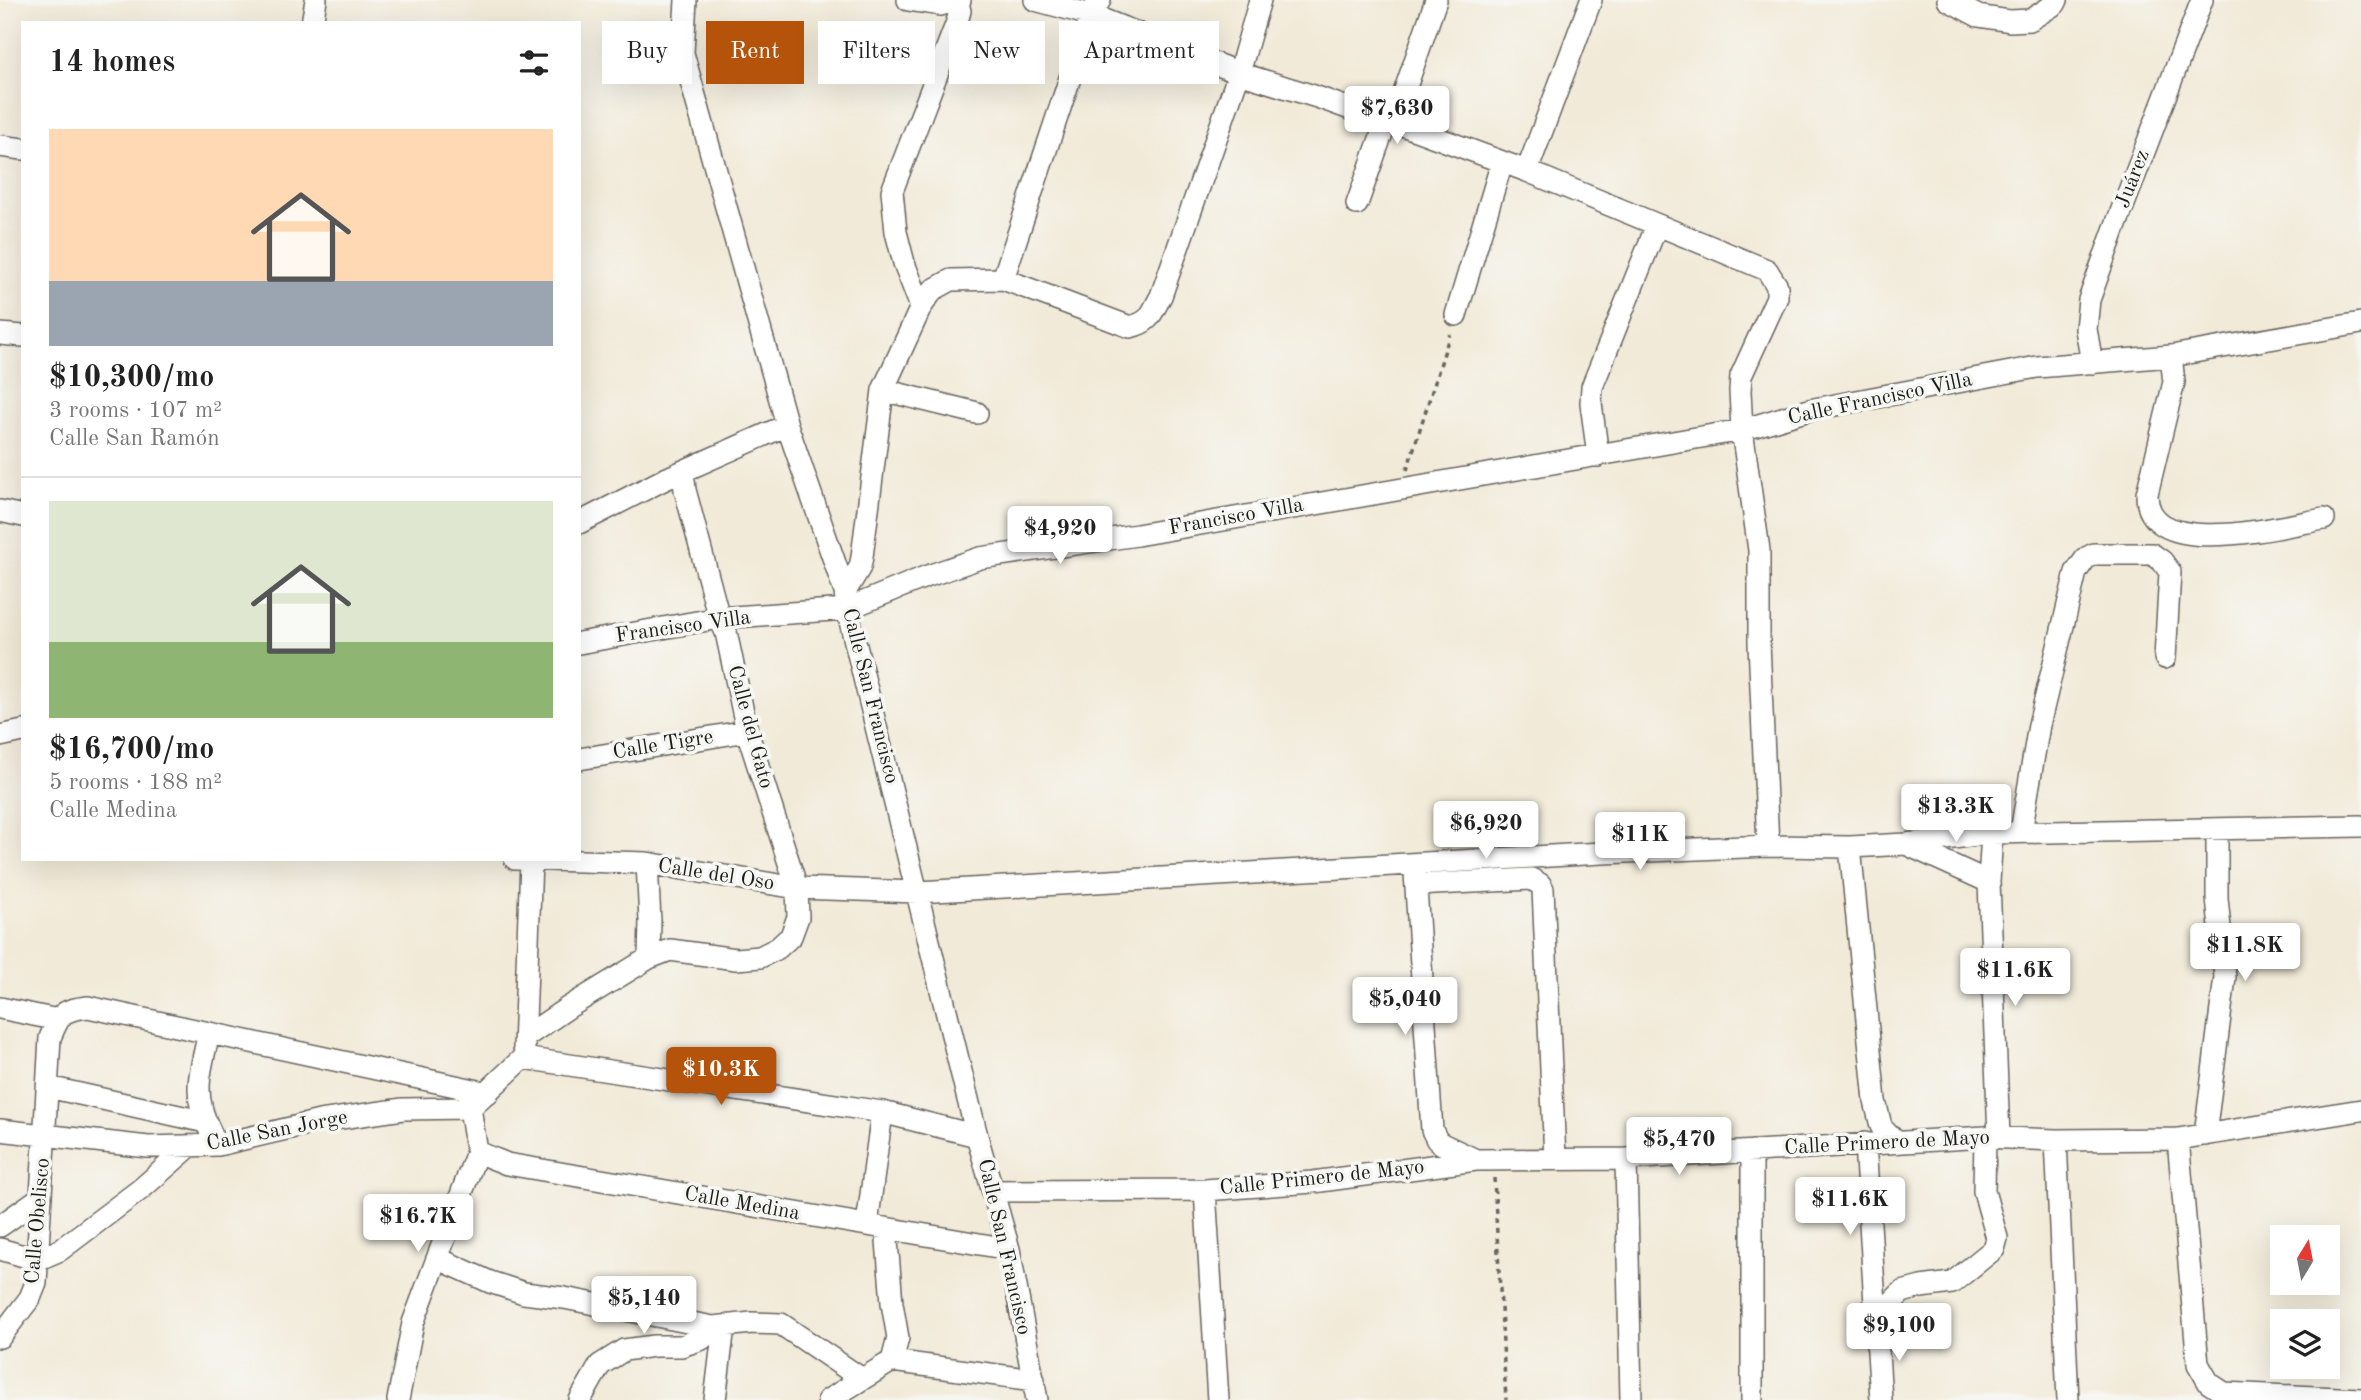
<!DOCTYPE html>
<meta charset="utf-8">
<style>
body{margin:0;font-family:"Old Standard TT",serif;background:#f2f2f2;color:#222;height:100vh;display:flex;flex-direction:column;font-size:26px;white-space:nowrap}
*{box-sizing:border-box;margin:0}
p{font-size:23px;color:#767676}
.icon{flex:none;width:38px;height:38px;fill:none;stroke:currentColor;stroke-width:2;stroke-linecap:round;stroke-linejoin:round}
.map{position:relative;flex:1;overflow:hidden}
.panel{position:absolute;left:21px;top:21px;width:560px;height:840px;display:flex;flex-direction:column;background:#fff;border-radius:0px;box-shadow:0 7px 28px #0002}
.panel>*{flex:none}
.banner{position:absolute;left:602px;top:21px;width:665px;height:63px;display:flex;gap:14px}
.needle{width:46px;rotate:10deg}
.tools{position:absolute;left:2270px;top:1225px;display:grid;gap:14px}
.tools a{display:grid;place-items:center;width:70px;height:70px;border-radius:0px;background:#fff;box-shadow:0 7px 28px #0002;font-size:35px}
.price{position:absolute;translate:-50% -60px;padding:0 16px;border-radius:7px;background:#fff;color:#222;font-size:23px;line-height:46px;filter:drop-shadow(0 2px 4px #0008)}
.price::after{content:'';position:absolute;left:50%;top:42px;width:21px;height:16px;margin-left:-10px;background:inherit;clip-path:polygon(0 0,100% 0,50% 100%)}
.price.current{background:#b45309;color:#fff}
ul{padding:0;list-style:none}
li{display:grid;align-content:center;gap:14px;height:371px;padding:0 28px}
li+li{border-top:2px solid #e0e0e0}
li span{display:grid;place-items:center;height:217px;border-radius:0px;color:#555}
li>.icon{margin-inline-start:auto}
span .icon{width:126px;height:126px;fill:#fffc;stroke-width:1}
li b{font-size:30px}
h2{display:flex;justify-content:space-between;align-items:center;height:84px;padding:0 28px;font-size:30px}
.tag{padding:0 24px;border-radius:0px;background:#fff;box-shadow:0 7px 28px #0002;font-size:24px;line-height:63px}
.tag.current{background:#b45309;color:#fff}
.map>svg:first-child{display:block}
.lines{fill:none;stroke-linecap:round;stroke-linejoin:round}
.street-casing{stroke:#67645e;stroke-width:24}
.path{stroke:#67645e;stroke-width:3.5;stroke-dasharray:5 5;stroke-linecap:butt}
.street{stroke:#fff;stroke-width:21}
.labels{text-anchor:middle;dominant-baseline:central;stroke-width:7;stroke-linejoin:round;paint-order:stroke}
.street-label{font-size:21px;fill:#1c1c1c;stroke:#f6f6f2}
</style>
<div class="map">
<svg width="2361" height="1400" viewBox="0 0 2361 1400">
<rect width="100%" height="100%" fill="#f6f6f2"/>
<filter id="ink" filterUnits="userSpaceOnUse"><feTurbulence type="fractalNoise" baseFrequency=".0143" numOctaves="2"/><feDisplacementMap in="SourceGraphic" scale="14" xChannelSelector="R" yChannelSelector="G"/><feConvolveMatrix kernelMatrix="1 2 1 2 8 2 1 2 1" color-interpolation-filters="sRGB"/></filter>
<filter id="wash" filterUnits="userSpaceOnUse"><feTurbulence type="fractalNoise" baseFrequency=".00686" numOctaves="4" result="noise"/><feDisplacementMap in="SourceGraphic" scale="28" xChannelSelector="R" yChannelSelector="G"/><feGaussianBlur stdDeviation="1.57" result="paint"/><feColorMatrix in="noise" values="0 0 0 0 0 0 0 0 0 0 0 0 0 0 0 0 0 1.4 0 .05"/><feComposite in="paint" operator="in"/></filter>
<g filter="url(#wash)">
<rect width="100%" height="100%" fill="#f2ead8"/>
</g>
<g filter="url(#ink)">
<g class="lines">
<defs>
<path id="street" d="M686,0L683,53L787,425L845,592L847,609L977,1136L1009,1249L1037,1400
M908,0L940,5L960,0
M1035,0L1091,15L1239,73L1317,97L1386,122H1394L1527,171L1767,270L1777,286V297L1741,376L1740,391L1742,430L1759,550V643L1768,846
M1948,0L1978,16L2010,21L2030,20L2055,4L2057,0
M312,23L316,0
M1394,122L1436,0
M0,146L23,149
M1527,171L1591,0
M1357,204L1386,122
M1003,279L1130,327C1151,322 1151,314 1161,296L1239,73L1260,0
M921,307L904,263L896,232L892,191L957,22L960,11L957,0
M1456,315L1502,162
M0,334L23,336
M2171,356L2174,382L2147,494C2146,563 2285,525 2324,519
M2092,363L2086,329L2089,300L2113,233L2202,0
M883,390L977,413
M1598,456L1591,403L1592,387L1657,225
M0,511L23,516
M579,523L663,480L787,425
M845,592L860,567L862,557L883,390L921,307L933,290L951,280L1003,279L1091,15L1100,0
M579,643L719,618L847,609L925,577L980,558L1137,535L1742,430L1809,410L2037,367L2171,356L2361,323
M0,736L23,731
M579,759L747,731
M2021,832L2039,725L2076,572L2086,558L2094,554H2152L2162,561L2170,572L2165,658
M1992,833L1989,882L1999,1137
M1906,844L1989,882
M1850,847L1875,1101L1881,1126L1895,1141
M515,859L647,863L797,888L918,892L1602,853L1768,846L1850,847L1906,844L1992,833L2361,826
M1415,873L1432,1130L1437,1140L1442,1144L1476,1160
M1416,885L1531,879L1540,884L1543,889L1555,1159
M649,958L670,950L736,959L760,957L778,948L791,936L798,917L797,888L747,731L726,632L719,618L685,490L683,471
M0,1008L58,1020
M209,1033C200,1073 191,1094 211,1133
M525,1037L569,1007L649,958L650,921L647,863
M524,1048L531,861
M48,1087L206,1122
M470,1108L523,1058L882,1112L977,1136
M0,1130L148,1147L218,1145L320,1121L403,1109L470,1108
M2205,1135L2225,977L2217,898V829
M2178,1139L2198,1364L2209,1383L2224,1393L2361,1399
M2056,1140L2068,1400
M1865,1143L1881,1400
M477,1152L507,1164L1009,1249
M1626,1159L1631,1400
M1205,1190L1218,1400
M993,1191L1205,1190L1313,1182L1476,1160L1626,1159L1985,1137L2056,1140L2178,1139L2361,1110
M867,1225L882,1112
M0,1226L41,1197
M0,1249L37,1260L60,1250L141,1189L190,1146
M439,1259L490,1282L524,1293L564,1298L713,1327L752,1323L781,1324L862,1379
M0,1337L30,1298L36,1283L50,1038C60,1014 61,1010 88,1007L488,1093
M1877,1346L1886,1334L1893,1301L1902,1292L1921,1287L1952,1283L1994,1249L1997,1238L1984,1191L1985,1137
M892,1361L1034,1380
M398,1400L413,1323L477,1152L470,1108
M580,1400L600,1365L624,1350L654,1346H681L702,1339L713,1327
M715,1400L724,1326
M828,1400L892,1361L898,1338L892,1303L886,1228
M1752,1400V1151"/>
</defs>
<use href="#street" class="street-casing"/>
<path class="path" d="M1407,470L1450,334
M1494,1178L1506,1400"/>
<use href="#street" class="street"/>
</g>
</g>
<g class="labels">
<g class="street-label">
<text transform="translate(2133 179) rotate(-69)">Juárez</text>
<text transform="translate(1880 399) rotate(-12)">Calle Francisco Villa</text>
<text transform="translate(1236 517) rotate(-10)">Francisco Villa</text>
<text transform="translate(683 627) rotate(-8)">Francisco Villa</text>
<text transform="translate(870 696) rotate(76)">Calle San Francisco</text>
<text transform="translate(750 727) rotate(75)">Calle del Gato</text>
<text transform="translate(663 745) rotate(-9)">Calle Tigre</text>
<text transform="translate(716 875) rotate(9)">Calle del Oso</text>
<text transform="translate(277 1131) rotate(-11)">Calle San Jorge</text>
<text transform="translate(1887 1143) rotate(-3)">Calle Primero de Mayo</text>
<text transform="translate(1322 1178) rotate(-6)">Calle Primero de Mayo</text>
<text transform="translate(742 1204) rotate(10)">Calle Medina</text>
<text transform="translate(38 1221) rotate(-85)">Calle Obelisco</text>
<text transform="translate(1004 1247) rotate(77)">Calle San Francisco</text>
</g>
</g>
</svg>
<div class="tools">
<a><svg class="needle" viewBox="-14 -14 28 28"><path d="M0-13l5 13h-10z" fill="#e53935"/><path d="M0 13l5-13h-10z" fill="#767676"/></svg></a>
<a><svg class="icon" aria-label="layers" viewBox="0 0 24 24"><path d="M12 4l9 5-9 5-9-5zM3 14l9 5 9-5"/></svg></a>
</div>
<b class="price" style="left:1397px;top:146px">$7,630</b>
<b class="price" style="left:1060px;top:566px">$4,920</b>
<b class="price" style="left:1956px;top:844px">$13.3K</b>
<b class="price" style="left:1486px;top:861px">$6,920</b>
<b class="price" style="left:1640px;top:872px">$11K</b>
<b class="price" style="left:2245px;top:983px">$11.8K</b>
<b class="price" style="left:2015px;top:1008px">$11.6K</b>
<b class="price" style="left:1405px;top:1037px">$5,040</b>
<b class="price current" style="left:721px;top:1107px">$10.3K</b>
<b class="price" style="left:1679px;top:1177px">$5,470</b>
<b class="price" style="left:1850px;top:1237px">$11.6K</b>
<b class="price" style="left:418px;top:1254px">$16.7K</b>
<b class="price" style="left:644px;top:1336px">$5,140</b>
<b class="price" style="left:1899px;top:1363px">$9,100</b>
<div class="banner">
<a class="tag">Buy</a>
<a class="tag current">Rent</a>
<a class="tag">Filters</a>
<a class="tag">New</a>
<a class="tag">Apartment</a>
</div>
<section class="panel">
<h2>14 homes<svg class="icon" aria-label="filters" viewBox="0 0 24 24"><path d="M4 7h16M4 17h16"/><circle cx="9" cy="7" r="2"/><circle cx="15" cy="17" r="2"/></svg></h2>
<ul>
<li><span style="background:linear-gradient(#ffd9b3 70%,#9aa5b1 0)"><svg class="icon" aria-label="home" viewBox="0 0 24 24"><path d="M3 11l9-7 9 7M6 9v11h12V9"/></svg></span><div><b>$10,300/mo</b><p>3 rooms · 107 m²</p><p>Calle San Ramón</p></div></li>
<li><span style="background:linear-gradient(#dfe7d0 65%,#8fb573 0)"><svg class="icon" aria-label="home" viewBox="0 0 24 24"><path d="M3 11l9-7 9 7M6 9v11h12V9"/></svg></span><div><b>$16,700/mo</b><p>5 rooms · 188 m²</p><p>Calle Medina</p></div></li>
</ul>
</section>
</div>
